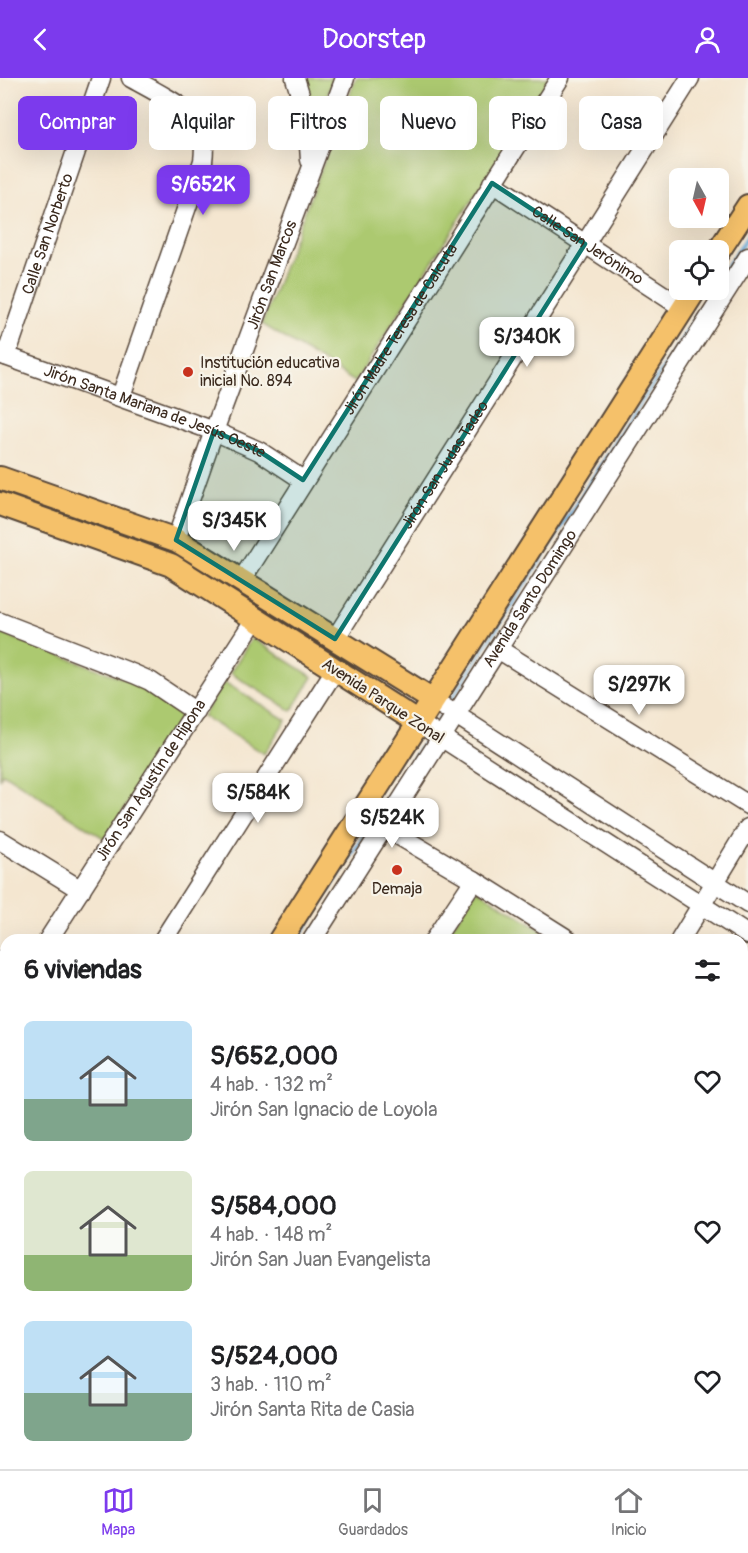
<!DOCTYPE html>
<html lang="es">
<meta charset="utf-8">
<style>
body{margin:0;font-family:Pangolin,sans-serif;background:#f6f6f6;color:#202124;height:100vh;display:flex;flex-direction:column;font-size:22px;white-space:nowrap}
*{box-sizing:border-box;margin:0}
p{font-size:20px;color:#757577}
.icon{flex:none;width:33px;height:33px;fill:none;stroke:currentColor;stroke-width:2;stroke-linecap:round;stroke-linejoin:round}
.map{position:relative;flex:1;overflow:hidden}
.drawer{position:absolute;left:0px;top:856px;width:748px;height:536px;display:flex;flex-direction:column;background:#fff;border-radius:18px 18px 0 0;box-shadow:0 6px 24px #0002}
.drawer>*{flex:none}
.hud{position:absolute;left:18px;top:18px;width:712px;height:54px;display:flex;gap:12px}
.needle{width:39px;rotate:172deg}
.tools{position:absolute;left:669px;top:90px;display:grid;gap:12px}
.tools a{display:grid;place-items:center;width:60px;height:60px;border-radius:9px;background:#fff;box-shadow:0 6px 24px #0002;font-size:30px}
.price{position:absolute;translate:-50% -51px;padding:0 14px;border-radius:12px;background:#fff;color:#222;font-size:20px;line-height:39px;filter:drop-shadow(0 2px 3px #0008)}
.price::after{content:'';position:absolute;left:50%;top:36px;width:18px;height:14px;margin-left:-9px;background:inherit;clip-path:polygon(0 0,100% 0,50% 100%)}
.price.active{background:#7c3aed;color:#fff}
ul{padding:0;list-style:none}
li{display:flex;align-items:center;gap:18px;height:150px;padding:0 24px}
li span{display:grid;place-items:center;flex:none;width:168px;height:120px;border-radius:9px;color:#555}
li>.icon{margin-inline-start:auto}
span .icon{width:72px;height:72px;fill:#fffc;stroke-width:1}
li b{font-size:26px}
h2{display:flex;justify-content:space-between;align-items:center;height:72px;padding:0 24px;font-size:26px}
.tag{padding:0 21px;border-radius:9px;background:#fff;box-shadow:0 6px 24px #0002;font-size:21px;line-height:54px}
.tag.active{background:#7c3aed;color:#fff}
header{display:flex;justify-content:space-between;align-items:center;height:78px;padding:0 24px;background:#7c3aed;color:#fff;font-size:27px;font-weight:600}
.dock{display:flex;justify-content:space-around;align-items:center;height:84px;border-top:2px solid #e0e0e0;background:#fff;font-size:16px;color:#757577}
.dock a{display:grid;justify-items:center;gap:3px}
.dock .active{color:#7c3aed}
.map>svg:first-child{display:block}
.green{fill:#acc970;stroke:#747a47;stroke-width:1.5}
.lines{fill:none;stroke-linecap:round;stroke-linejoin:round}
.stream{stroke:#63a8d8;stroke-width:4}
.minor-casing{stroke:#574639;stroke-width:21}
.major-casing{stroke:#574639;stroke-width:26}
.minor{stroke:#fff;stroke-width:18}
.major{stroke:#f5c16b;stroke-width:22}
.marked{fill:#0f766e;fill-opacity:0.2;stroke:#0f766e;stroke-width:4.5;stroke-linejoin:round}
.poi-dot{fill:#c8321e;stroke:#f7f3e8;stroke-width:2}
.labels{text-anchor:middle;dominant-baseline:central;stroke-width:4.5;stroke-linejoin:round;paint-order:stroke}
.street-label{font-size:16px;fill:#3b2a1e;stroke:#f7f3e8}
.poi-label{font-size:16px;fill:#3b2a1e;stroke:#f7f3e8;text-anchor:start}
</style>
<header><svg class="icon" aria-label="back" viewBox="0 0 24 24"><path d="M15 5l-7 7 7 7"/></svg>Doorstep<svg class="icon" aria-label="person" viewBox="0 0 24 24"><circle cx="12" cy="8" r="4"/><path d="M4 21q1-7 8-7t8 7"/></svg></header>
<div class="map">
<svg width="748" height="1391" viewBox="0 0 748 1391">
<rect width="100%" height="100%" fill="#f7f3e8"/>
<filter id="ink" filterUnits="userSpaceOnUse"><feTurbulence type="fractalNoise" baseFrequency=".0167" numOctaves="2"/><feDisplacementMap in="SourceGraphic" scale="12" xChannelSelector="R" yChannelSelector="G"/><feConvolveMatrix kernelMatrix="1 2 1 2 8 2 1 2 1" color-interpolation-filters="sRGB"/></filter>
<filter id="wash" filterUnits="userSpaceOnUse"><feTurbulence type="fractalNoise" baseFrequency=".008" numOctaves="4" result="noise"/><feDisplacementMap in="SourceGraphic" scale="24" xChannelSelector="R" yChannelSelector="G"/><feGaussianBlur stdDeviation="1.35" result="paint"/><feColorMatrix in="noise" values="0 0 0 0 0 0 0 0 0 0 0 0 0 0 0 0 0 1.4 0 .05"/><feComposite in="paint" operator="in"/></filter>
<g filter="url(#wash)">
<rect width="100%" height="100%" fill="#f4e6d0"/>
<path class="green" d="M300,0H333L317,47Z
M356,0H550L355,304L262,246Z
M0,555L141,607L185,636L105,761L3,695L0,700Z
M252,560L313,599L292,633L230,595Z
M224,604L286,642L264,676L202,638Z
M477,811L556,862H443Z
M742,981L748,985V1097L742,1094Z
M625,1386H712L709,1391H622Z"/>
<g class="lines">
<path class="stream" d="M718,203L748,157
M448,627L713,212
M434,650L442,636
M297,862L428,658
M0,1330L6,1320"/>
</g>
</g>
<g filter="url(#ink)">
<g class="lines">
<defs>
<g id="minor">
<path d="M295,0L307,39L310,82"/>
<path id="s1" d="M492,105L683,230"/>
<path id="s2" d="M0,276L214,353L259,373L303,402"/>
<path id="s3" d="M6,278L101,0"/>
<path d="M121,318L203,83C205,68 204,50 192,38C181,26 147,9 131,0"/>
<path id="s4" d="M176,462L214,353L345,0"/>
<path id="s5" d="M241,503L560,0"/>
<path d="M0,544L134,596L150,603L196,634"/>
<path id="s6" d="M335,561L690,0"/>
<path d="M498,571L748,727"/>
<path d="M433,622L748,826"/>
<path d="M419,645L748,857"/>
<path d="M384,749L474,802L569,862"/>
<path d="M0,762L81,812"/>
<path id="s7" d="M48,862L255,541"/>
<path d="M163,862L335,592"/>
<path id="s8" d="M312,862L748,179"/>
<path d="M434,862L474,802"/>
<path d="M680,862L748,750"/>
<path d="M0,883L6,887"/>
<path d="M0,937L6,928"/>
<path d="M742,973L748,977"/>
<path d="M0,1013L6,1017"/>
<path d="M0,1128L6,1132"/>
<path d="M742,1209L748,1212"/>
<path d="M0,1244L6,1248"/>
<path d="M0,1350L6,1341"/>
<path d="M114,1386L117,1391"/>
<path d="M242,1386L244,1391"/>
<path d="M501,1386L506,1391"/>
<path d="M94,1391L98,1386"/>
<path d="M297,1391L300,1386"/>
<path d="M388,1391L392,1386"/>
<path d="M483,1391L487,1386"/>
</g>
<path id="major" d="M718,174L748,128
M0,400L176,462L433,622
M0,426L171,487L419,645
M280,862L695,212
M0,1302L6,1293"/>
</defs>
<use href="#minor" class="minor-casing"/>
<use href="#major" class="major-casing"/>
<use href="#minor" class="minor"/>
<use href="#major" class="major"/>
</g>
</g>
<path class="marked" d="M492,105L585,166L335,561L176,462L214,353L259,373L303,402Z"/>
<g class="poi-dot">
<circle cx="188" cy="294" r="6"/>
<circle cx="397" cy="792" r="6"/>
</g>
<g class="labels">
<g class="street-label">
<text stroke="none"><textPath href="#s3" startOffset="129">Calle San Norberto</textPath></text>
<text stroke="none"><textPath href="#s1" startOffset="114">Calle San Jerónimo</textPath></text>
<text stroke="none"><textPath href="#s4" startOffset="282">Jirón San Marcos</textPath></text>
<text stroke="none"><textPath href="#s5" startOffset="298">Jirón Madre Teresa de Calcuta</textPath></text>
<text stroke="none"><textPath href="#s2" startOffset="165">Jirón Santa Mariana de Jesús Oeste</textPath></text>
<text stroke="none"><textPath href="#s6" startOffset="206">Jirón San Judas Tadeo</textPath></text>
<text stroke="none"><textPath href="#s8" startOffset="405">Avenida Santo Domingo</textPath></text>
<text transform="translate(383 623) rotate(33)">Avenida Parque Zonal</text>
<text stroke="none"><textPath href="#s7" startOffset="190">Jirón San Agustín de Hipona</textPath></text>
</g>
<g class="poi-label">
<text x="200" y="285">Institución educativa<tspan x="200" dy="18">inicial No. 894</tspan></text>
<text x="397" y="811" text-anchor="middle">Demaja</text>
</g>
</g>
</svg>
<div class="tools">
<a><svg class="needle" viewBox="-14 -14 28 28"><path d="M0-13l5 13h-10z" fill="#e53935"/><path d="M0 13l5-13h-10z" fill="#757577"/></svg></a>
<a><svg class="icon" aria-label="locate" viewBox="0 0 24 24"><circle cx="12" cy="12" r="6"/><path d="M12 2v4M12 18v4M2 12h4M18 12h4"/></svg></a>
</div>
<b class="price active" style="left:203px;top:138px">S/652K</b>
<b class="price" style="left:527px;top:290px">S/340K</b>
<b class="price" style="left:234px;top:474px">S/345K</b>
<b class="price" style="left:639px;top:638px">S/297K</b>
<b class="price" style="left:258px;top:746px">S/584K</b>
<b class="price" style="left:392px;top:771px">S/524K</b>
<div class="hud">
<a class="tag active">Comprar</a>
<a class="tag">Alquilar</a>
<a class="tag">Filtros</a>
<a class="tag">Nuevo</a>
<a class="tag">Piso</a>
<a class="tag">Casa</a>
</div>
<section class="drawer">
<h2>6 viviendas<svg class="icon" aria-label="filters" viewBox="0 0 24 24"><path d="M4 7h16M4 17h16"/><circle cx="9" cy="7" r="2"/><circle cx="15" cy="17" r="2"/></svg></h2>
<ul>
<li><span style="background:linear-gradient(#bfe0f5 65%,#7fa58c 0)"><svg class="icon" aria-label="home" viewBox="0 0 24 24"><path d="M3 11l9-7 9 7M6 9v11h12V9"/></svg></span><div><b>S/652,000</b><p>4 hab. · 132 m²</p><p>Jirón San Ignacio de Loyola</p></div><svg class="icon" aria-label="heart" viewBox="0 0 24 24"><path d="M12 20l-8-8c-3-5 5-10 8-4 3-6 11-1 8 4z"/></svg></li>
<li><span style="background:linear-gradient(#dfe7d0 70%,#8fb573 0)"><svg class="icon" aria-label="home" viewBox="0 0 24 24"><path d="M3 11l9-7 9 7M6 9v11h12V9"/></svg></span><div><b>S/584,000</b><p>4 hab. · 148 m²</p><p>Jirón San Juan Evangelista</p></div><svg class="icon" aria-label="heart" viewBox="0 0 24 24"><path d="M12 20l-8-8c-3-5 5-10 8-4 3-6 11-1 8 4z"/></svg></li>
<li><span style="background:linear-gradient(#bfe0f5 60%,#7fa58c 0)"><svg class="icon" aria-label="home" viewBox="0 0 24 24"><path d="M3 11l9-7 9 7M6 9v11h12V9"/></svg></span><div><b>S/524,000</b><p>3 hab. · 110 m²</p><p>Jirón Santa Rita de Casia</p></div><svg class="icon" aria-label="heart" viewBox="0 0 24 24"><path d="M12 20l-8-8c-3-5 5-10 8-4 3-6 11-1 8 4z"/></svg></li>
</ul>
</section>
</div>
<nav class="dock">
<a class="active"><svg class="icon" aria-label="map" viewBox="0 0 24 24"><path d="M3 6l6-2 6 2 6-2v14l-6 2-6-2-6 2zM9 4v14M15 6v14"/></svg>Mapa</a>
<a><svg class="icon" aria-label="saved" viewBox="0 0 24 24"><path d="M7 4h10v16l-5-4-5 4z"/></svg>Guardados</a>
<a><svg class="icon" aria-label="home" viewBox="0 0 24 24"><path d="M3 11l9-7 9 7M6 9v11h12V9"/></svg>Inicio</a>
</nav>
